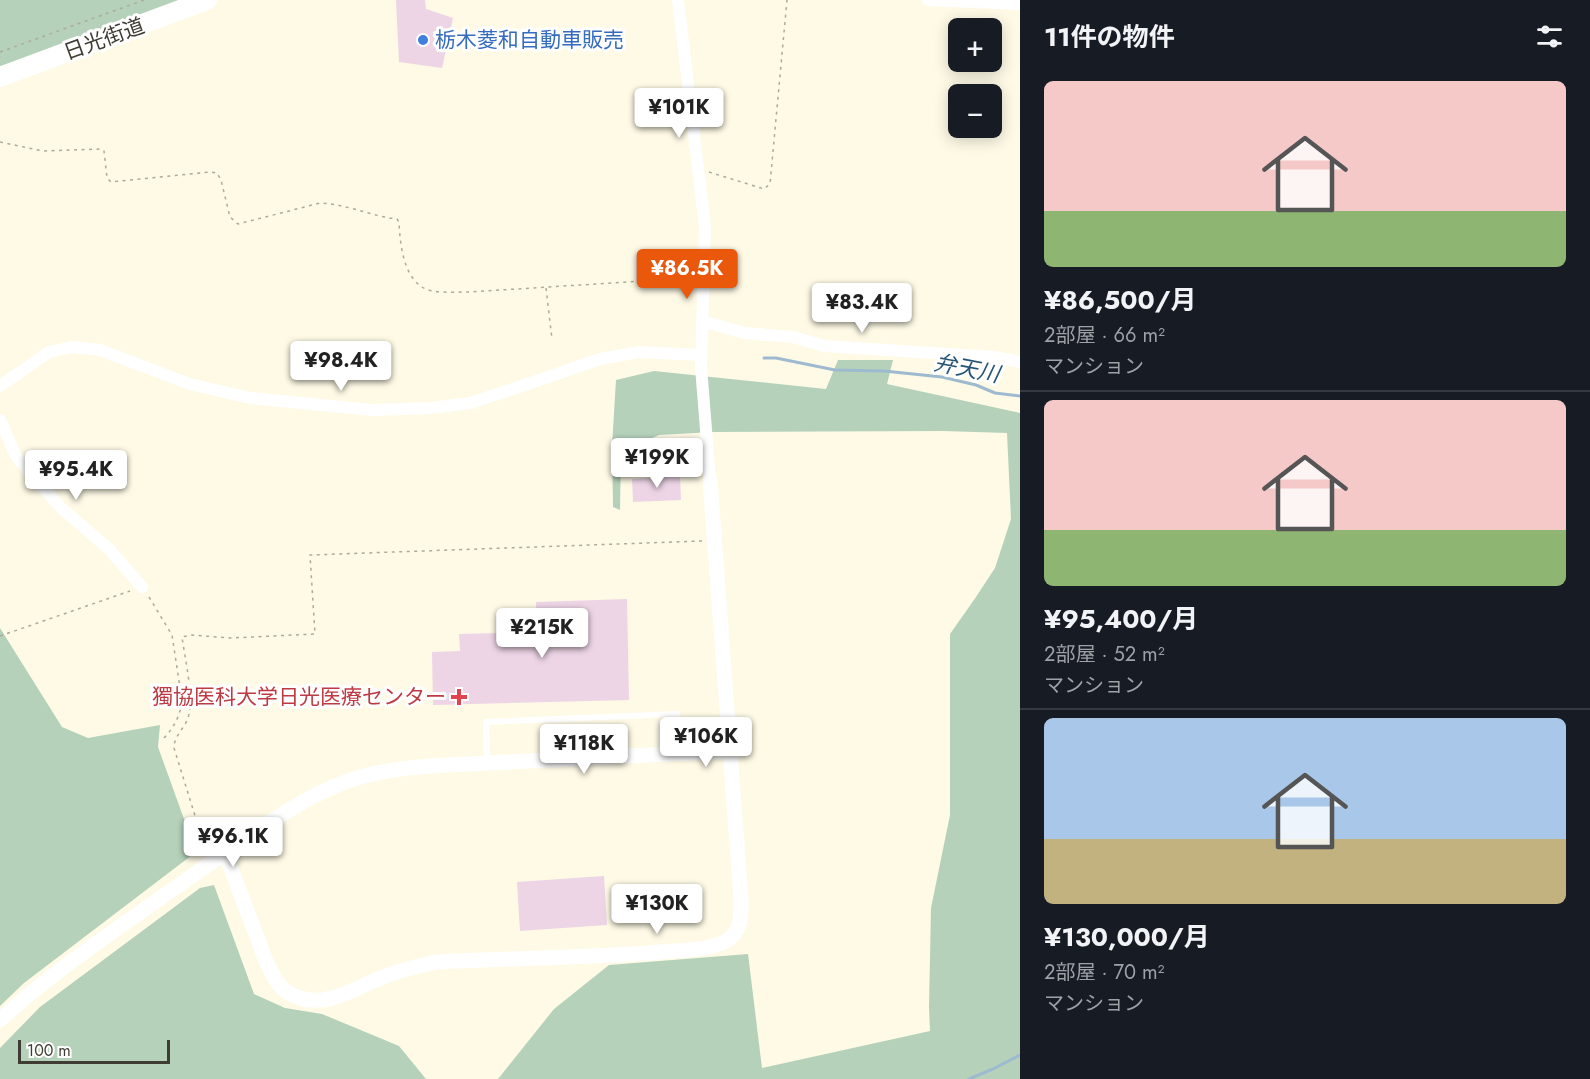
<!DOCTYPE html>
<html lang="ja">
<meta charset="utf-8">
<style>
body{margin:0;font-family:Jost,"Noto Sans JP",sans-serif;background:#20242c;color:#f1f3f6;height:100vh;display:flex;flex-direction:column;font-size:22px;white-space:nowrap}
*{box-sizing:border-box;margin:0}
p{font-size:20px;color:#9ea1a6}
.icon{flex:none;width:33px;height:33px;fill:none;stroke:currentColor;stroke-width:2;stroke-linecap:round;stroke-linejoin:round}
.map{position:relative;flex:1;overflow:hidden}
.side{display:flex;flex-direction:column;background:#171b24;width:570px}
.side>*{flex:none}
.controls{position:absolute;left:948px;top:18px;display:grid;gap:12px}
.controls a{display:grid;place-items:center;width:54px;height:54px;border-radius:9px;background:#171b24;box-shadow:0 3px 15px #0003;font-size:30px}
.scale{position:absolute;left:18px;bottom:15px;width:152px;box-sizing:border-box;padding-left:6px;border:3px solid #3f3d33;border-top:0;font-size:16px;line-height:21px;white-space:nowrap;color:#3f3d33;-webkit-text-stroke:4px #fff;paint-order:stroke}
.price{position:absolute;translate:-50% -51px;padding:0 14px;border-radius:6px;background:#fff;color:#222;font-size:20px;line-height:39px;filter:drop-shadow(0 2px 3px #0008)}
.price::after{content:'';position:absolute;left:50%;top:36px;width:18px;height:14px;margin-left:-9px;background:inherit;clip-path:polygon(0 0,100% 0,50% 100%)}
.price.selected{background:#ea580c;color:#fff}
ul{padding:0;list-style:none}
li{display:grid;align-content:center;gap:12px;height:318px;padding:0 24px}
li+li{border-top:2px solid #363941}
li span{display:grid;place-items:center;height:186px;border-radius:9px;color:#555}
li>.icon{margin-inline-start:auto}
span .icon{width:108px;height:108px;fill:#fffc;stroke-width:1}
li b{font-size:26px}
h2{display:flex;justify-content:space-between;align-items:center;height:72px;padding:0 24px;font-size:26px}
main{display:flex;flex:1;min-height:0}
.map>svg:first-child{display:block}
.forest{fill:#b5d1ba}
.lines{fill:none;stroke-linecap:round;stroke-linejoin:round}
.stream{stroke:#9ebad0;stroke-width:3}
.building{fill:#edd5e6}
.path{stroke:#adaa9a;stroke-width:1.5;stroke-dasharray:3 4.5;stroke-linecap:butt}
.service{stroke:#fff;stroke-width:6}
.minor{stroke:#fff;stroke-width:12}
.tertiary{stroke:#fff;stroke-width:15}
.trunk{stroke:#fff;stroke-width:20}
.shop-dot{fill:#3f7fe0;stroke:#fff;stroke-width:2}
.health-dot{fill:#e0444e;stroke:#fff;stroke-width:2}
.labels{text-anchor:middle;dominant-baseline:central;stroke-width:6;stroke-linejoin:round;paint-order:stroke}
.street-label{font-size:21px;fill:#3f3d33;stroke:#fff}
.shop-label{font-size:21px;fill:#366cbe;stroke:#fff;text-anchor:start}
.health-label{font-size:21px;fill:#be3a42;stroke:#fff;text-anchor:end}
.water-label{font-size:22px;font-style:italic;fill:#265475;stroke:#fff}
</style>
<main>
<div class="map">
<svg width="1020" height="1079" viewBox="0 0 1020 1079">
<rect width="100%" height="100%" fill="#fefae6"/>
<path class="forest" d="M0,0H186L0,70Z
M838,360H893L887,384L1020,413V1079H498L554,1009L609,965L748,954L762,1068L930,1031L929,1007L931,908L950,815V634L976,597L995,568L1011,519L1007,433L943,431L713,432L659,435L621,452L620,510L613,507L612,446L616,380L654,371L826,389Z
M0,628L62,727L88,738L160,725L158,747L196,852L24,983L0,1006Z
M214,885L254,994L285,1008L322,1014L399,1046L426,1079H0V1048L40,1007L200,888Z"/>
<g class="lines">
<path class="stream" d="M764,358H776L835,370L884,371L942,377L976,385L995,393L1020,396
M969,1079L993,1069L1020,1055"/>
</g>
<path class="building" d="M396,0H425L426,9L453,18L442,68L399,62Z
M680,476L681,500L633,502L632,479Z
M627,599L629,700L433,705L432,652L460,651L459,634L537,632L536,602Z
M604,876L607,925L520,931L517,882Z"/>
<g class="lines">
<path class="path" d="M0,52L144,0
M0,142L43,151L101,149L104,151L107,178L111,182L210,172L217,173L221,180L230,217L238,224L320,203C346,204 371,216 397,219L399,222C400,243 403,275 422,287C432,294 456,292 469,292L691,278
M709,172L764,189L770,184L787,0
M546,288L552,339
M149,597L172,635L182,701C180,717 173,729 162,740
M0,636L130,591
M206,851L174,748C174,734 187,727 189,714C193,692 185,659 182,637L191,635L231,638L315,634L310,555L702,541"/>
<path class="service" d="M487,763L486,722L677,714L680,753"/>
<path class="minor" d="M678,0L705,227L701,367L710,480
M928,0L1020,4
M704,324H713L744,333L793,337L824,346L995,357L1020,362
M0,386L49,352L72,347L100,350L190,384L250,398L372,410L431,408L470,403L522,386L600,359L639,352L702,355
M0,420L16,456L60,507L110,550L142,587"/>
<path class="tertiary" d="M225,853L266,961C271,971 277,986 287,992C321,1013 352,989 383,977C400,970 418,966 436,962C511,958 586,958 660,952C680,950 705,951 724,942C742,933 741,917 741,899L710,480
M0,1020C59,966 127,922 192,876C242,842 306,791 364,776C410,764 460,765 508,762C582,758 656,754 730,751"/>
<path class="trunk" d="M0,77L207,0"/>
</g>
<circle class="shop-dot" cx="423" cy="40" r="6"/>
<path class="health-dot" d="M456 688h6v6h6v6h-6v6h-6v-6h-6v-6h6z"/>
<g class="labels">
<g class="street-label">
<text transform="translate(104 39) rotate(-20)">日光街道</text>
</g>
<g class="shop-label">
<text x="435" y="40">栃木菱和自動車販売</text>
</g>
<g class="health-label">
<text x="446" y="697">獨協医科大学日光医療センター</text>
</g>
<g class="water-label">
<text transform="translate(967 368) rotate(11)">弁天川</text>
</g>
</g>
</svg>
<div class="controls">
<a>+</a>
<a>−</a>
</div>
<div class="scale">100 m</div>
<b class="price" style="left:679px;top:139px">¥101K</b>
<b class="price selected" style="left:687px;top:300px">¥86.5K</b>
<b class="price" style="left:862px;top:334px">¥83.4K</b>
<b class="price" style="left:341px;top:392px">¥98.4K</b>
<b class="price" style="left:657px;top:489px">¥199K</b>
<b class="price" style="left:76px;top:501px">¥95.4K</b>
<b class="price" style="left:542px;top:659px">¥215K</b>
<b class="price" style="left:706px;top:768px">¥106K</b>
<b class="price" style="left:584px;top:775px">¥118K</b>
<b class="price" style="left:233px;top:868px">¥96.1K</b>
<b class="price" style="left:657px;top:935px">¥130K</b>
</div>
<section class="side">
<h2>11件の物件<svg class="icon" aria-label="filters" viewBox="0 0 24 24"><path d="M4 7h16M4 17h16"/><circle cx="9" cy="7" r="2"/><circle cx="15" cy="17" r="2"/></svg></h2>
<ul>
<li><span style="background:linear-gradient(#f6c9c9 70%,#8fb573 0)"><svg class="icon" aria-label="home" viewBox="0 0 24 24"><path d="M3 11l9-7 9 7M6 9v11h12V9"/></svg></span><div><b>¥86,500/月</b><p>2部屋 · 66 m²</p><p>マンション</p></div></li>
<li><span style="background:linear-gradient(#f6c9c9 70%,#8fb573 0)"><svg class="icon" aria-label="home" viewBox="0 0 24 24"><path d="M3 11l9-7 9 7M6 9v11h12V9"/></svg></span><div><b>¥95,400/月</b><p>2部屋 · 52 m²</p><p>マンション</p></div></li>
<li><span style="background:linear-gradient(#a9c7e8 65%,#c2b280 0)"><svg class="icon" aria-label="home" viewBox="0 0 24 24"><path d="M3 11l9-7 9 7M6 9v11h12V9"/></svg></span><div><b>¥130,000/月</b><p>2部屋 · 70 m²</p><p>マンション</p></div></li>
</ul>
</section>
</main>
